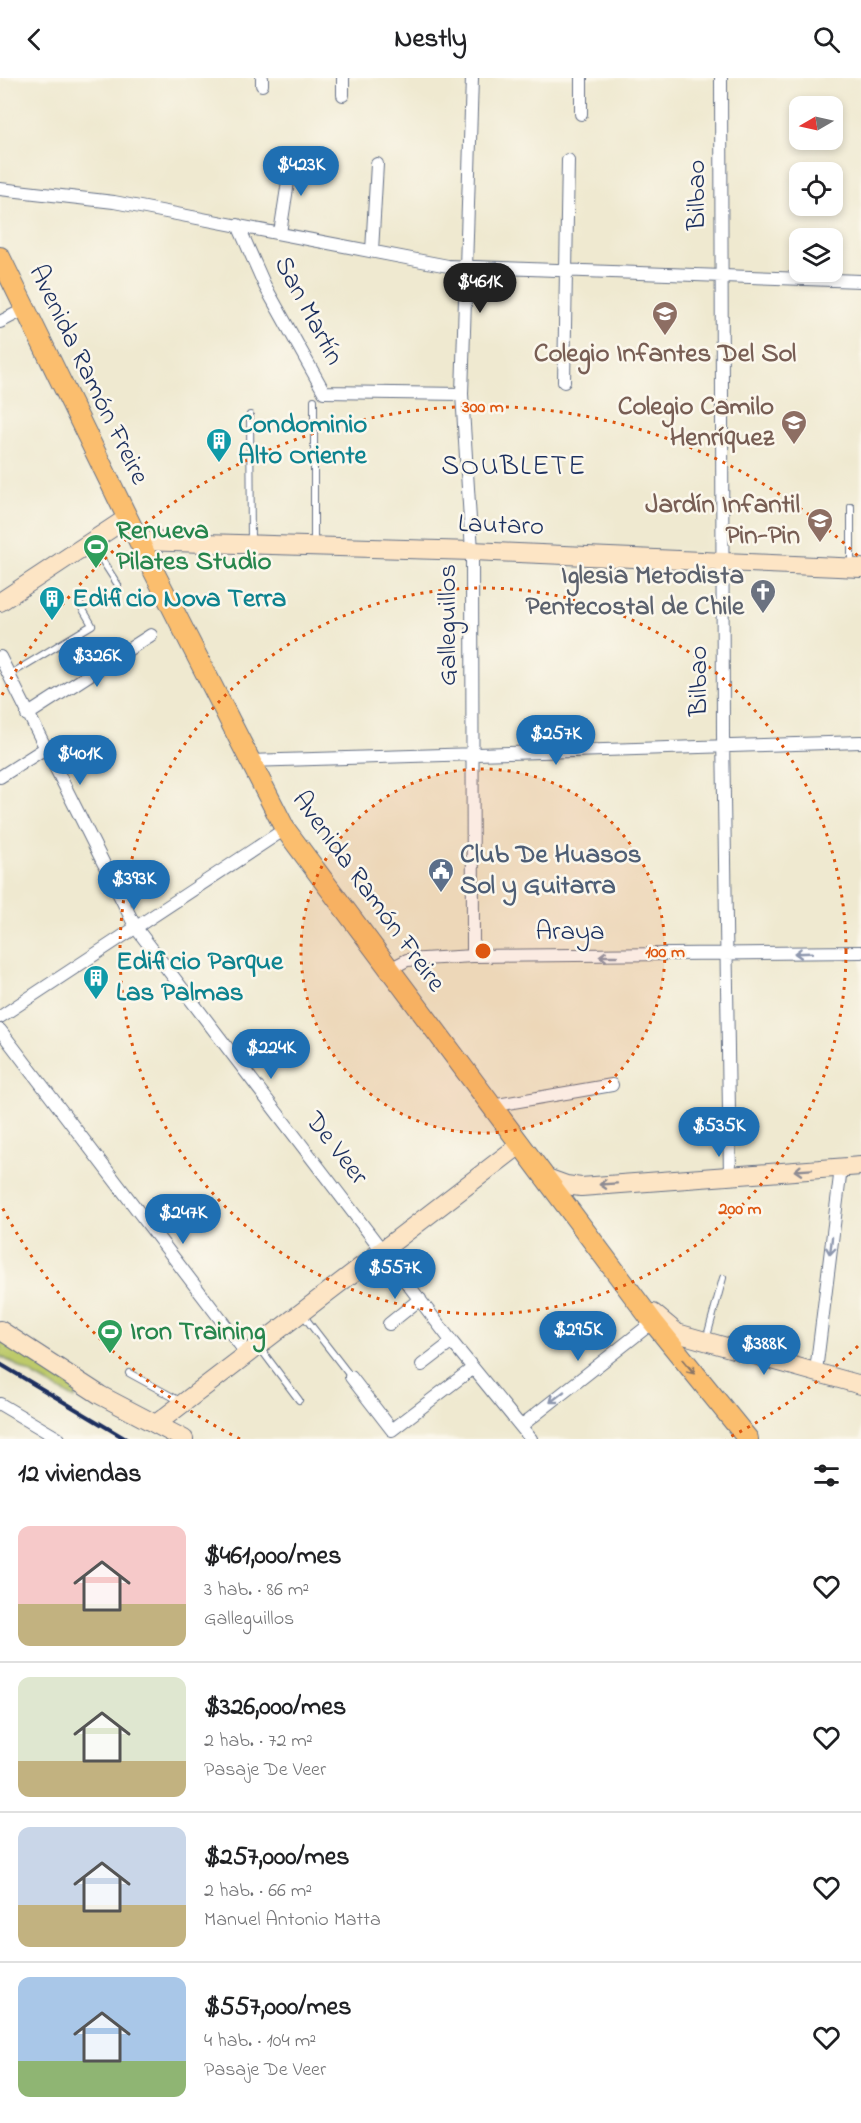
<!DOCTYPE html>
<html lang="es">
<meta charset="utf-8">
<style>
body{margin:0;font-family:"Indie Flower",sans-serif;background:#f2f2f2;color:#202124;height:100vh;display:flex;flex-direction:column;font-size:22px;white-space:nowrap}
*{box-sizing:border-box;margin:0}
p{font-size:20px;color:#757577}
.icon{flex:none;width:33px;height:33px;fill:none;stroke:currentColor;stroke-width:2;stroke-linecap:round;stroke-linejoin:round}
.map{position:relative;height:1361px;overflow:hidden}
.drawer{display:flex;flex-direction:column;background:#fff;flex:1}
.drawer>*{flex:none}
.needle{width:39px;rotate:261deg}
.controls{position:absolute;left:789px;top:18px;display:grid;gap:12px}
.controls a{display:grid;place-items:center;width:54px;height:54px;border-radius:12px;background:#fff;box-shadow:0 3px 9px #0003;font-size:30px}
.price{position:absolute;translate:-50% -51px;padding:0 14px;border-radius:21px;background:#1f6fb2;color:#fff;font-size:20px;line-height:39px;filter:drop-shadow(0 2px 3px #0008)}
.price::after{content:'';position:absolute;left:50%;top:36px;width:18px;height:14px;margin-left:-9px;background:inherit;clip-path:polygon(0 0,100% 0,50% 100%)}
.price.active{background:#222;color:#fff}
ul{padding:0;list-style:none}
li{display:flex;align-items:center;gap:18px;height:150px;padding:0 18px}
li+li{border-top:2px solid #e0e0e0}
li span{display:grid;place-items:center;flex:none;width:168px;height:120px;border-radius:12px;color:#555}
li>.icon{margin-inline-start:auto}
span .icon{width:72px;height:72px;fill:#fffc;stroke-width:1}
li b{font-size:26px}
h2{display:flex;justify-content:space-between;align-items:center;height:72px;padding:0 18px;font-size:26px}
header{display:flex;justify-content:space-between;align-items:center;height:78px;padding:0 18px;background:#fff;font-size:27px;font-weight:800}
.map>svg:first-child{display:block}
.green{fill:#bdca6b;stroke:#6c7c64;stroke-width:1.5}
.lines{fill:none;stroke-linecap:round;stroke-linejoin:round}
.lane-casing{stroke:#657086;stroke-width:8}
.street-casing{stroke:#657086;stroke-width:14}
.secondary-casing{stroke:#657086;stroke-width:20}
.primary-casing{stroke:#657086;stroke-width:22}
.lane{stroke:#fff;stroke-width:6}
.street{stroke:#fff;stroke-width:12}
.secondary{stroke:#fde5c5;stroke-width:18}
.primary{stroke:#fbbe6e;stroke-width:20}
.rail{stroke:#1b2f5e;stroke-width:4}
.oneway{stroke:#8d97ae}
.oneway2{stroke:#8c8a92}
.oneway3{stroke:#8b7666}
.ring{fill:none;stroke:#de5710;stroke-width:3;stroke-dasharray:3 6}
.labels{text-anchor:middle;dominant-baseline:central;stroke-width:5;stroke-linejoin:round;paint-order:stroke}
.street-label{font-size:27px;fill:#1b2f5e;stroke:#fbf7ec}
.education-label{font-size:27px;font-weight:bold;fill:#785e54;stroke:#fbf7ec;text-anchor:end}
.culture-label{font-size:27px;font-weight:bold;fill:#0d838f;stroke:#fbf7ec;text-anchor:start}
.leisure-label{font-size:27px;font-weight:bold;fill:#27864d;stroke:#fbf7ec;text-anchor:start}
.worship-label{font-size:27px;font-weight:bold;fill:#5b616d;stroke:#fbf7ec;text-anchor:end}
.service-label{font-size:27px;font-weight:bold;fill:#4e5e75;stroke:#fbf7ec;text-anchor:start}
.neighbourhood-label{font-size:28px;letter-spacing:1.5px;fill:#1b2f5e;stroke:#fbf7ec}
.centre{fill:#de5710;stroke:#fbf7ec;stroke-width:3}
.ring-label{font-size:18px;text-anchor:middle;font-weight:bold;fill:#de5710;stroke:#fbf7ec;stroke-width:5;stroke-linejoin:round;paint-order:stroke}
</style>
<header><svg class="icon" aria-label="back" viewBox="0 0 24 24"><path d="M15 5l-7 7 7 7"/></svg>Nestly<svg class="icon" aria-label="search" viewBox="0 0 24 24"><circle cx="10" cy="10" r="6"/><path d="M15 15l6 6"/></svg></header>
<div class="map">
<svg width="861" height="1361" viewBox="0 0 861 1361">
<rect width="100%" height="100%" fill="#fbf7ec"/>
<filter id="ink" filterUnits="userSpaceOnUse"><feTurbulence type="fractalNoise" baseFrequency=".0167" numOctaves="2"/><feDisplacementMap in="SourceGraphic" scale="12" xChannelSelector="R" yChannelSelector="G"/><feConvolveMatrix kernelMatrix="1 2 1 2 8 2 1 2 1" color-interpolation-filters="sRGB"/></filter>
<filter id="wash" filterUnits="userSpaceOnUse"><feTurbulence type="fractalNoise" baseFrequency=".008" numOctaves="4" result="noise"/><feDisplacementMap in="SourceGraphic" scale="24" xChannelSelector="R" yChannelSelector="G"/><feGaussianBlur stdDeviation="1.35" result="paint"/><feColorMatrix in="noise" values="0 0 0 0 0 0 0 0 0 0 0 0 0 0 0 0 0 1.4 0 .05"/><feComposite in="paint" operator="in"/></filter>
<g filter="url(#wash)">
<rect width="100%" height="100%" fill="#efe9d0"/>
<path class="green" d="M0,1261L79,1313L75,1321L0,1278Z"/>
</g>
<g filter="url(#ink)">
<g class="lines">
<defs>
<path id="lane" d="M314,322V467
M250,337L251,464
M851,429V489
M91,465L118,507
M9,597L92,547L78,523
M303,1237L351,1299
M706,1262L723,1200
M260,1270L299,1322
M129,1295L180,1323"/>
<path id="street" d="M472,0L462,316L472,473L473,878
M581,0V36
M721,0L723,657L730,1097
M262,7V0
M343,17V0
M0,111L114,124L448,188L861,203
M238,147L265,208L324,314L462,316
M280,155L292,78
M372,173L377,86
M0,244L25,231
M564,304L568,82
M0,579L136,850L452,1264L531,1361
M27,637L151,557
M249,683L861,664
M0,699L44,671
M390,891L407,882L473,878L861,874
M0,939L285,751
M0,952L247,1276
M491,1028L612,1007
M389,1246L420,1221
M422,1287L452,1264
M816,1293L841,1090
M351,1299L392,1352L473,1290
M0,1326L59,1361
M521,1348L653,1244"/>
<path id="secondary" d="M139,463L472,473L861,490
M0,524L127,440
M544,1099L566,1107L581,1109L861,1088
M653,1235L677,1255L861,1307
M0,1252L100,1317L184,1361
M156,1346L521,1066"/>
<path id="primary" d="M0,179L151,488L285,751L653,1244L748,1361"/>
</defs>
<use href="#lane" class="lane-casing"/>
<use href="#street" class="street-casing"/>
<use href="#secondary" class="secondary-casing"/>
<use href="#primary" class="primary-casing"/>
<use href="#lane" class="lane"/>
<use href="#street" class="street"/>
<use href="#secondary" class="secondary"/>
<use href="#primary" class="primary"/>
<path class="rail" d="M0,1286L126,1361"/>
</g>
<defs><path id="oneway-shaft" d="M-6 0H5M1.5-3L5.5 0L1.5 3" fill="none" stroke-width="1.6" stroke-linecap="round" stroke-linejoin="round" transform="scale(1.5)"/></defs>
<g class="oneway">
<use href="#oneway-shaft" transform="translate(803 875) rotate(178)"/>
<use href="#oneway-shaft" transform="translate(608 878) rotate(180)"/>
<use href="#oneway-shaft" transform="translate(831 1168) rotate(97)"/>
<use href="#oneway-shaft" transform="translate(557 1319) rotate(142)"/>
</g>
<g class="oneway2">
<use href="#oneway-shaft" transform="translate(803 1092) rotate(176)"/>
<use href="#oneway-shaft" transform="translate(608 1106) rotate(176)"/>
</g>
<use class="oneway3" href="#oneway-shaft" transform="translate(689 1289) rotate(51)"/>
</g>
<circle cx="483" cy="873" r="182" fill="#de5710" fill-opacity=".12"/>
<g class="ring">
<circle cx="483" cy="873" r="182"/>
<circle cx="483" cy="873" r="363"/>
<path d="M858 1268A545 545 0 0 1 726 1361M240 1361A545 545 0 0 1 2 1129M2 617A545 545 0 0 1 858 478"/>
</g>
<defs>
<symbol id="school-pin" viewBox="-11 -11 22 30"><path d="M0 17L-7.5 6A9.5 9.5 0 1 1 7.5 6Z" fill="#8d6e63" stroke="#fbf7ec"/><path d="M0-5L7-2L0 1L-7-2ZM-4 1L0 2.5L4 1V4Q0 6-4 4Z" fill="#fff"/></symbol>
<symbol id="building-pin" viewBox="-11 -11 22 30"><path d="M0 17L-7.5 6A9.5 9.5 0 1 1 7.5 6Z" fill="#0f9aa8" stroke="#fbf7ec"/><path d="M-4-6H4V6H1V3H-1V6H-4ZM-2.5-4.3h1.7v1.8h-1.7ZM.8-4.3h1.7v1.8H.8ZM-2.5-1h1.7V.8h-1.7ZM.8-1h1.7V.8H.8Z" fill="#fff"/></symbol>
<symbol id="stadium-pin" viewBox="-11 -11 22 30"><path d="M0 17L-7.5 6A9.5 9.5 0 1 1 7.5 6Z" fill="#2e9e5b" stroke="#fbf7ec"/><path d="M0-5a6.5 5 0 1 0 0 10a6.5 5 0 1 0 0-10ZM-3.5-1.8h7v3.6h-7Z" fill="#fff"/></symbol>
<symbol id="church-pin" viewBox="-11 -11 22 30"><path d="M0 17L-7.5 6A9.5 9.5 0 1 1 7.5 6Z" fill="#6b7280" stroke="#fbf7ec"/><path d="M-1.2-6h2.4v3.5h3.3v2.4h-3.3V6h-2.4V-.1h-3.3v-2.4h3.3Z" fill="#fff"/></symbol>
<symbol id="civic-pin" viewBox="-11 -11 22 30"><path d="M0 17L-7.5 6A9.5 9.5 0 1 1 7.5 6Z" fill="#5c6f8a" stroke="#fbf7ec"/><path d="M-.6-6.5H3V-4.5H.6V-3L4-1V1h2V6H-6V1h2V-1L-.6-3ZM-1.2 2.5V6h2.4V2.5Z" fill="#fff"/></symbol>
</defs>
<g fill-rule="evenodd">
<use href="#school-pin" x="650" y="221" width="30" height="40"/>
<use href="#school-pin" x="779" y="330" width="30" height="40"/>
<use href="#building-pin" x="204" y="348" width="30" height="40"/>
<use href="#school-pin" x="805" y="428" width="30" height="40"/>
<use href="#stadium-pin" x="81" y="454" width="30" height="40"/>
<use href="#church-pin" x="748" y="499" width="30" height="40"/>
<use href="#building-pin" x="37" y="506" width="30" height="40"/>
<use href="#civic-pin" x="426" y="778" width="30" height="40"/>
<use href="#building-pin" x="81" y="885" width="30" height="40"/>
<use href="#stadium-pin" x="95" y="1239" width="30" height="40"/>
</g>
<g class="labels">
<g class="street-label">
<text transform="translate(697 117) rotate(-90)">Bilbao</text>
<text transform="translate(308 233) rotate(62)">San Martín</text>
<text transform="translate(88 297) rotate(64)">Avenida Ramón Freire</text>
<text transform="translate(501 448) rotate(2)">Lautaro</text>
<text transform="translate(448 547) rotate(-90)">Galleguillos</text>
<text transform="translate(699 603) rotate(-90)">Bilbao</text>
<text transform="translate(368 814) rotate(54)">Avenida Ramón Freire</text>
<text x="570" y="854">Araya</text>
<text transform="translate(336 1071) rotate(52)">De Veer</text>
</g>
<g class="education-label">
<text x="665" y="276" text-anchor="middle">Colegio Infantes Del Sol</text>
<text x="774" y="329">Colegio Camilo<tspan x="774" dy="31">Henríquez</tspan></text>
<text x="800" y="427">Jardín Infantil<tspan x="800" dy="31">Pin-Pin</tspan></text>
</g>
<g class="culture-label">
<text x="238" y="347">Condominio<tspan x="238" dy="31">Alto Oriente</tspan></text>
<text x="72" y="521">Edificio Nova Terra</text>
<text x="116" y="884">Edificio Parque<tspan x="116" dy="31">Las Palmas</tspan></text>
</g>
<g class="leisure-label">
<text x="116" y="453">Renueva<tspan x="116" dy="31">Pilates Studio</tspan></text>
<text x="130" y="1254">Iron Training</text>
</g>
<g class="worship-label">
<text x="744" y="498">Iglesia Metodista<tspan x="744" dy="31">Pentecostal de Chile</tspan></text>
</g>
<g class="service-label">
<text x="460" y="777">Club De Huasos<tspan x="460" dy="31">Sol y Guitarra</tspan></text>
</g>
<g class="neighbourhood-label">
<text x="514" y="389">SOUBLETE</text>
</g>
</g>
<circle cx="483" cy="873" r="9" class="centre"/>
<g class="ring-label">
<text x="483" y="334">300 m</text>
<text x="665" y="879">100 m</text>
<text x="740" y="1136">200 m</text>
</g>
</svg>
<div class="controls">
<a><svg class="needle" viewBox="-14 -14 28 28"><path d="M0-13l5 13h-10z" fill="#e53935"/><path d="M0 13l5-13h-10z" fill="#757577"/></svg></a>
<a><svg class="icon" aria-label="locate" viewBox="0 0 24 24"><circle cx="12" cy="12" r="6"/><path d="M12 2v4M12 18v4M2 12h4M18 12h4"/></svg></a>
<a><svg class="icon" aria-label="layers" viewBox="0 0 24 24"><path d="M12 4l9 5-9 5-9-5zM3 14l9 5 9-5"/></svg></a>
</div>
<b class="price" style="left:301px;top:119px">$423K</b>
<b class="price active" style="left:480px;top:236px">$461K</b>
<b class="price" style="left:97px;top:610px">$326K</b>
<b class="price" style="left:556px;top:688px">$257K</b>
<b class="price" style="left:80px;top:708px">$401K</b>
<b class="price" style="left:134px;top:833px">$393K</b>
<b class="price" style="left:271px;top:1002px">$224K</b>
<b class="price" style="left:719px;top:1080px">$535K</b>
<b class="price" style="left:183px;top:1167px">$247K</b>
<b class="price" style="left:395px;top:1222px">$557K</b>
<b class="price" style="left:578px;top:1284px">$295K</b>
<b class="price" style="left:764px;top:1298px">$388K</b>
</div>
<section class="drawer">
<h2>12 viviendas<svg class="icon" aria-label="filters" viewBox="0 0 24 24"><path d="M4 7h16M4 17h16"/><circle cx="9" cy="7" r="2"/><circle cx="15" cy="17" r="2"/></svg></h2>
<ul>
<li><span style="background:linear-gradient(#f6c9c9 65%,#c2b280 0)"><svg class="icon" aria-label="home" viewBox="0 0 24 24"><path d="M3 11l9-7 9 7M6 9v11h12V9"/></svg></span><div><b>$461,000/mes</b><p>3 hab. · 86 m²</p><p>Galleguillos</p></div><svg class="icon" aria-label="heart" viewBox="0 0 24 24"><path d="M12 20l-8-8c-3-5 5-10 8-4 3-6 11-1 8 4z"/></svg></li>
<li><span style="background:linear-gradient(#dfe7d0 70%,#c2b280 0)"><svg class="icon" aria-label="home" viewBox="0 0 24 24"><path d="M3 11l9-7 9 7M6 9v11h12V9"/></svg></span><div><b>$326,000/mes</b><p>2 hab. · 72 m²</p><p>Pasaje De Veer</p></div><svg class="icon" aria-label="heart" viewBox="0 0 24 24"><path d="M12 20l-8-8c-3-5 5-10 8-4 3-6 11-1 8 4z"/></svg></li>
<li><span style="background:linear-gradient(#c9d6e8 65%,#c2b280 0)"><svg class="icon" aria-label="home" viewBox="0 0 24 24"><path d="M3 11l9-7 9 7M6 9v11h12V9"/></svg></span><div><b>$257,000/mes</b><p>2 hab. · 66 m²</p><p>Manuel Antonio Matta</p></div><svg class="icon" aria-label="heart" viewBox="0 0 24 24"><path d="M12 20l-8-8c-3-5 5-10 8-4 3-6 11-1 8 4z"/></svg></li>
<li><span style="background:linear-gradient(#a9c7e8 70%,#8fb573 0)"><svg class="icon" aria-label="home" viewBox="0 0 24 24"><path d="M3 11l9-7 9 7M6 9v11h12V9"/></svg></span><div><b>$557,000/mes</b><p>4 hab. · 104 m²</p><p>Pasaje De Veer</p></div><svg class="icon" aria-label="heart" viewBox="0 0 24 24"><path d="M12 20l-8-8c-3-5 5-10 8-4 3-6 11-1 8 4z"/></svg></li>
</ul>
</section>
